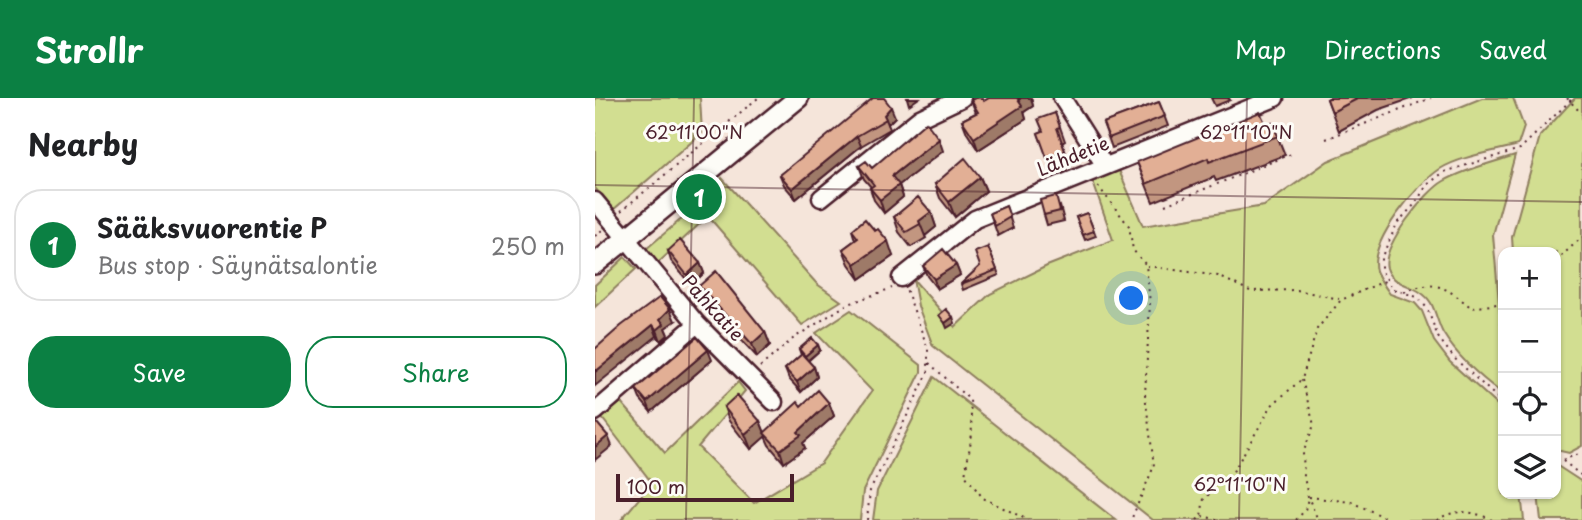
<!DOCTYPE html>
<html lang="en">
<head>
<meta charset="utf-8">
<style>
  body { margin:0; font-family:"Playpen Sans",sans-serif; background:#f2f2f2; color:#202124 }
  .controls { position:absolute; right:21px; bottom:21px; display:grid; overflow:hidden; border-radius:14px; box-shadow:0 2px 5px #0004 }
  .controls button { width:63px; height:63px; display:grid; place-items:center; padding:0; border:0; border-bottom:2px solid #e0e0e0; background:#fff; color:#202124; font:35px sans-serif }
  .scale { position:absolute; left:21px; bottom:18px; width:178px; box-sizing:border-box; padding-left:7px; border:4px solid #4a1f2b; border-top:0; font-size:19px; line-height:24px; white-space:nowrap; color:#4a1f2b; -webkit-text-stroke:5px #fdfcf7; paint-order:stroke }
  .you { position:absolute; left:537px; top:201px; width:24px; height:24px; margin:-18px; border:5px solid #fff; border-radius:50%; background:#1a73e8; box-shadow:0 0 0 10px #1a73e833 }
  .badge { display:grid; place-items:center; width:46px; height:46px; border-radius:50%; background:#0b8043; color:#fff; font-size:23px; font-weight:700 }
  .pin { position:absolute; translate:-50% -50%; border:4px solid #fff; box-shadow:0 2px 7px #0006 }
  .list { margin:0; padding:0; list-style:none }
  h2 { display:flex; justify-content:space-between; align-items:center; height:91px; margin:0; padding:0 28px; font-size:30px }
  h2 small { font-size:23px; font-weight:400; color:#757577 }
  .list li { display:grid; grid-template-columns:46px 1fr auto; gap:21px; align-items:center; box-sizing:border-box; height:112px; margin:0 14px 14px; padding:0 14px; border:2px solid #e0e0e0; border-radius:28px }
  .list b { display:block; font-size:26px; white-space:nowrap }
  .list p { margin:0; font-size:23px; white-space:nowrap; color:#757577 }
  .list em { font-size:23px; font-style:normal; color:#757577 }
  .actions { display:flex; gap:14px; padding:21px 28px }
  .actions a { flex:1; padding:16px 0; border:2px solid #0b8043; border-radius:28px; text-align:center; font-size:24px; color:#0b8043 }
  .actions .main { background:#0b8043; color:#fff }
  .icon { flex:none; width:38px; height:38px; fill:none; stroke:currentColor; stroke-width:2; stroke-linecap:round; stroke-linejoin:round }
  .map { position:relative; flex:none; width:987px; height:422px; overflow:hidden }
  header { display:flex; align-items:center; gap:42px; box-sizing:border-box; height:98px; padding:0 35px; background:#0b8043; color:#fff }
  header strong { font-size:33px }
  nav { display:flex; gap:38px; margin-inline-start:auto; font-size:24px }
  main { display:flex }
  aside { flex:1; background:#fff }
  .map>svg:first-child { display:block }
  .green { fill:#d2de91; stroke:#8e7e5e; stroke-width:2 }
  .lines { fill:none; stroke-linecap:round; stroke-linejoin:round }
  .minor-casing { stroke:#4a1f2b; stroke-width:21 }
  .major-casing { stroke:#4a1f2b; stroke-width:24 }
  .path { stroke:#4a1f2b; stroke-width:2; stroke-dasharray:2 5; stroke-linecap:butt }
  .minor { stroke:#fdfcf7; stroke-width:16 }
  .major { stroke:#fdfcf7; stroke-width:19 }
  .wall { fill:#c29680; stroke:#4a1f2b; stroke-width:2 }
  .shaded-wall { fill:#9e7a68; stroke:#4a1f2b; stroke-width:2 }
  .building { fill:#e2af95; stroke:#4a1f2b; stroke-width:2 }
  .ticks { fill:none; stroke:#4a1f2b; stroke-width:2; stroke-opacity:0.45 }
  .labels { text-anchor:middle; stroke-width:6; stroke-linejoin:round; paint-order:stroke }
  .street-label { font-size:19px; fill:#4a1f2b; stroke:#fdfcf7 }
  .ticks-label { font-size:18px; text-anchor:middle; fill:#4a1f2b; stroke:#fdfcf7; stroke-width:6; stroke-linejoin:round; paint-order:stroke }
</style>
</head>
<body>
<header>
<strong>Strollr</strong>
<nav><a>Map</a><a>Directions</a><a>Saved</a></nav>
</header>
<main>
<aside>
<h2>Nearby<small></small></h2>
<ul class="list">
<li><span class="badge">1</span><div><b>Sääksvuorentie P</b><p>Bus stop · Säynätsalontie</p></div><em>250 m</em></li>
</ul>
<div class="actions"><a class="main">Save</a><a>Share</a></div>
</aside>
<div class="map">
<svg width="987" height="422" viewBox="0 0 987 422">
  <rect width="100%" height="100%" fill="#f5e5da"/>
  <filter id="ink" filterUnits="userSpaceOnUse"><feTurbulence type="fractalNoise" baseFrequency=".0143" numOctaves="2"/><feDisplacementMap in="SourceGraphic" scale="14" xChannelSelector="R" yChannelSelector="G"/><feConvolveMatrix kernelMatrix="1 2 1 2 8 2 1 2 1" color-interpolation-filters="sRGB"/></filter>
  <g filter="url(#ink)">
    <path class="green" d="M0 0H105L107 35 18 112 0 90Z
      M887 0H918L929 29 923 47C899 54 866 58 845 71 823 85 773 144 781 173 784 180 790 189 795 196L820 205 827 213 839 243 855 264 908 312V396H926L929 422H558L338 248 323 208 318 181 360 229 395 196 452 168 518 142 497 81 523 70 548 128 669 108 733 63Z
      M980 0H987V348L974 355 961 352V154H918L917 139 945 38Z
      M920 57 898 137 908 250V296C885 279 863 260 848 235 843 226 841 214 836 205 824 185 798 190 792 170 786 148 831 93 849 83 870 71 897 65 920 57Z
      M127 80 222 186 246 203 207 227 113 118 63 165 51 151 84 123 110 107Z
      M30 159 41 171 0 209V187Z
      M256 212 326 267V274L268 393 265 422H26L57 385 7 320 26 304 70 355 143 284 150 293 103 349 159 405 226 365 277 293 221 235Z
      M339 279 521 422H278L282 393Z
      M961 367 987 384V422H946L943 396H961Z"/>
    <g class="lines">
      <defs>
        <path id="minor" d="M467 0 510 68
          M226 100 325 20 367 0
          M0 103 102 226 179 304
          M306 180 380 121 680 0
          M0 314 102 226"/>
        <path id="major" d="M0 166 203 0"/>
      </defs>
      <use href="#minor" class="minor-casing"/>
      <use href="#major" class="major-casing"/>
      <path class="path" d="M972 0 987 16
        M731 41 836 0
        M503 88 534 128 538 152 551 167 555 205 550 296 559 368 536 422
        M570 107 699 55
        M26 113 163 0
        M0 138 7 132
        M961 163 987 139
        M552 168 623 178 655 193 702 192 744 201
        M809 194C842 180 851 190 877 210L908 205
        M334 265 375 302 377 336 370 377 388 400 433 422
        M165 269 199 240 251 207 297 190
        M707 282 719 327 708 355 709 379 713 399 723 422
        M908 305 859 260 843 239 832 210 822 199 798 191 786 172V160L803 124 820 106 832 87 849 74 925 51 978 0
        M961 360 967 362 987 355
        M968 363 987 378
        M714 399 756 404 796 422
        M607 418 625 422
        M272 422 275 393 333 275V251L311 191
        M602 422 606 418 609 401 639 372 677 307 707 281 722 231 746 202 792 182
        M701 422 710 412 713 400
        M842 422C860 410 879 413 897 422"/>
      <use href="#minor" class="minor"/>
      <use href="#major" class="major"/>
    </g>
    <path class="wall" d="M283 0 300 19 293 26 295 31 266 48 201 101 189 87 185 77Z
      M394 0H436L438 8 429 14 431 21 383 52 372 35 367 22 381 15 376 2 389 3Z
      M616 0H634L635 2 620 8Z
      M734 0H818L783 12 744 33 732 1Z
      M564 4 573 28 517 50 508 25Z
      M460 15 470 43 467 45 476 68 458 74 443 35 448 33Z
      M677 25 690 57 621 83 619 79 558 104 542 64Z
      M348 53 304 87 308 99 289 115 279 102 275 90 276 89 269 81 264 68 277 70Z
      M385 79 391 93 360 119 345 100 340 86Z
      M411 108 418 130 403 138 395 115Z
      M465 108 469 123 452 127 449 117Z
      M336 114 341 129 330 138 331 140 316 149 304 134 299 119Z
      M492 115 501 138 490 142 481 119Z
      M257 132 280 133 298 158 265 181 254 166 248 151 260 142Z
      M393 149 404 177 368 192 366 186 385 168Z
      M73 153 105 165 109 175 96 187 76 163Z
      M361 167 365 177 342 191 332 178 328 168Z
      M104 188 170 234 175 247 162 259 109 201Z
      M80 223 70 230 73 237 66 243 62 238 26 228Z
      M223 247 225 252 213 263 219 269 222 279 206 294 194 281 190 271 206 257 204 251Z
      M117 262 56 314 45 301 41 291Z
      M234 305 239 318 208 345 210 350 189 365 174 347 170 338 156 351 134 323 129 309 165 323 170 335 206 308Z"/>
    <path class="shaded-wall" d="M312 0H324L314 7Z
      M426 0H436L438 8 429 14 431 21 383 52 379 40Z
      M296 9 300 19 293 26 289 17Z
      M262 38 266 48 201 101 197 91Z
      M344 41 348 53 304 87 308 99 289 115 285 102 297 78Z
      M385 79 391 93 360 119 354 104Z
      M336 114 341 129 330 138 324 123Z
      M293 143 298 158 265 181 260 166Z
      M105 165 109 175 96 187 92 177Z
      M361 167 365 177 342 191 339 181Z
      M75 211 80 223 70 230 73 237 66 243 62 232 65 221Z
      M358 219 360 225 352 230 350 225Z
      M58 227 62 238 0 288V274Z
      M170 234 175 247 162 259 157 246Z
      M223 247 225 252 212 263 210 258Z
      M113 252 117 262 56 314 52 304Z
      M219 269 222 279 206 294 202 284Z
      M234 305 239 318 208 345 210 350 189 365 185 352 203 334Z
      M165 323 171 338 156 351 150 336Z
      M13 338 17 348 0 362V349Z"/>
    <path class="building" d="M278 0H289L296 9 289 17 291 21 262 38 197 91 185 77Z
      M380 0H387L389 3 394 0H426L423 2 427 8 379 40 367 22 383 14 376 2Z
      M734 0H764L737 14 732 1Z
      M564 4 570 18 514 40 508 25Z
      M665 14 671 27 677 25 683 38 614 64 613 60 551 86 542 64Z
      M460 15 465 29 462 30 470 53 452 60 443 35 448 33 443 21Z
      M331 24 344 41 297 78 304 87 285 102 275 90 279 87 264 68 271 63 277 70Z
      M370 60 385 79 354 104 340 86Z
      M461 98 465 113 449 117 445 102Z
      M323 99 336 114 324 123 325 126 311 134 299 119Z
      M411 108 415 119 400 128 395 115Z
      M492 115 499 133 488 137 481 119Z
      M270 121 280 133 283 131 293 143 260 166 248 151 263 140 257 132Z
      M85 142 105 165 92 177 73 153Z
      M393 149 402 172 366 186 385 168 380 154Z
      M348 151 361 167 339 181 328 168Z
      M121 173 170 234 157 246 104 188Z
      M65 199 75 211 65 221 69 226 62 232 58 227 0 274V251L26 228Z
      M351 211 358 219 350 225 344 217Z
      M102 239 113 252 52 304 41 291Z
      M217 240 223 247 210 258 204 251Z
      M207 256 219 269 202 284 190 271Z
      M223 292 234 305 203 334 206 337 185 352 169 335 203 304 206 308Z
      M142 297 165 323 150 336 129 309Z
      M2 325 13 338 0 349V326Z"/>
  </g>
  <path class="ticks" d="M0 87 987 104M91 422 99 0M644 422 652 0"/>
  <g class="labels">
    <g class="street-label">
      <text transform="translate(478 58) rotate(-22)" y="7">Lähdetie</text>
      <text transform="translate(118 210) rotate(48)" y="7">Pahkatie</text>
    </g>
  </g>
  <g class="ticks-label">
    <text x="99" y="41">62°11'00"N</text>
    <text x="651" y="41">62°11'10"N</text>
    <text x="645" y="393">62°11'10"N</text>
  </g>
</svg>
<div class="controls">
<button>+</button>
<button>−</button>
<button><svg class="icon" aria-label="locate" viewBox="0 0 24 24"><circle cx="12" cy="12" r="6"/><path d="M12 2v4M12 18v4M2 12h4M18 12h4"/></svg></button>
<button><svg class="icon" aria-label="layers" viewBox="0 0 24 24"><path d="M12 4l9 5-9 5-9-5zM3 14l9 5 9-5"/></svg></button>
</div>
<div class="scale">100 m</div>
<div class="you"></div>
<div class="pin badge" style="left:104px;top:99px">1</div>
</div>
</main>
</body>
</html>
